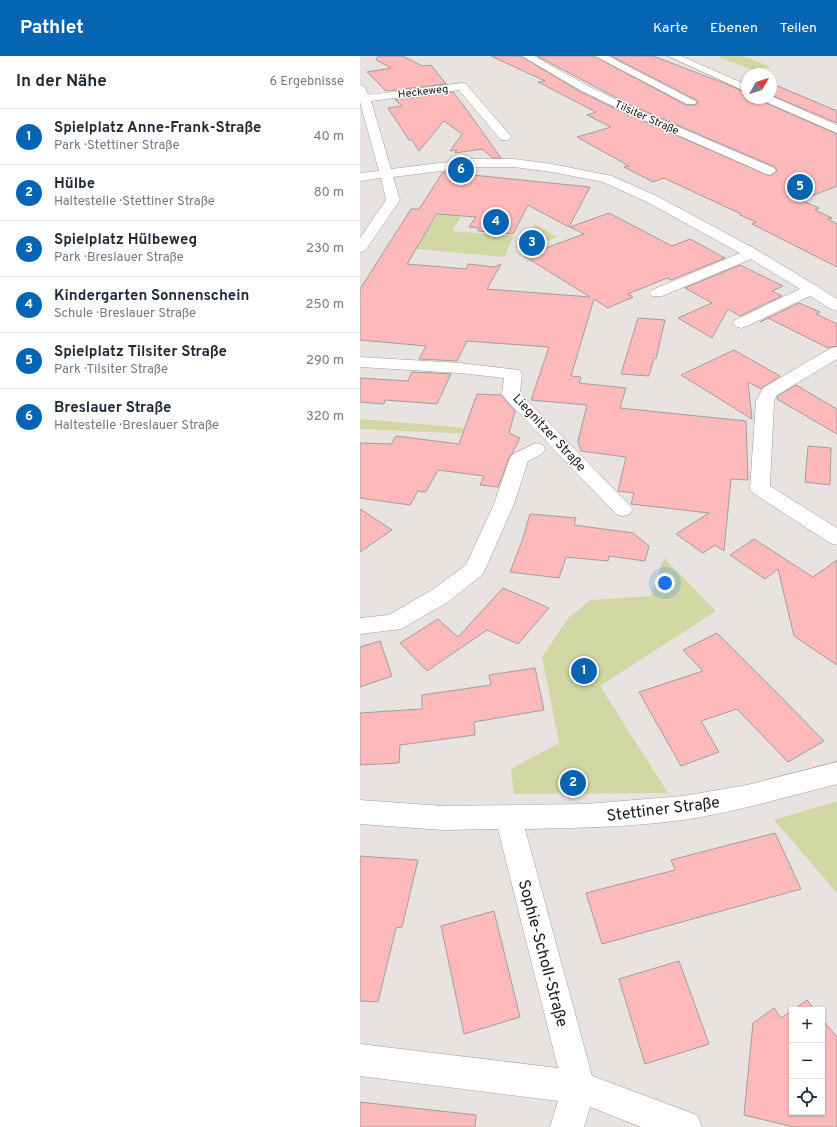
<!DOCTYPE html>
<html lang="de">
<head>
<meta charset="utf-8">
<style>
  body { margin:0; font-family:Overpass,sans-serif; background:#f6f6f7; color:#1f2937 }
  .controls { position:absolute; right:12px; bottom:12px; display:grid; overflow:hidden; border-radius:0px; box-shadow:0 1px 3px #0004 }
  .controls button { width:36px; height:36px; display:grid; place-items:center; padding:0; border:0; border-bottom:1px solid #e0e1e3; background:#fff; color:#1f2937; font:20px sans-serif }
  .compass { position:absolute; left:381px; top:12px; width:36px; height:36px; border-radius:50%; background:#fff; box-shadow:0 1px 3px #0004; rotate:51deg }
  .you { position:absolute; left:305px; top:527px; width:14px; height:14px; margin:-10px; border:3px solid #fff; border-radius:50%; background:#1a73e8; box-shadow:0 0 0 6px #1a73e833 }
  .badge { display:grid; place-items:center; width:26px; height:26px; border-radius:50%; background:#0565b2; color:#fff; font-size:13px; font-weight:700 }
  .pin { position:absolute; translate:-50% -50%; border:2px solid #fff; box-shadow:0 1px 4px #0006 }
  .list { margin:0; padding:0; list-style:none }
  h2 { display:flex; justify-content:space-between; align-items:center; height:52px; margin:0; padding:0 16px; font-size:17px }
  h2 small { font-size:13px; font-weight:400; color:#747a83 }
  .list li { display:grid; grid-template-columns:26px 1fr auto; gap:12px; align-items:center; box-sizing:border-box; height:56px; padding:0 16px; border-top:1px solid #e0e1e3 }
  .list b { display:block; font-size:15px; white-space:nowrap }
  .list p { margin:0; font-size:13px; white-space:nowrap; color:#747a83 }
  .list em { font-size:13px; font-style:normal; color:#747a83 }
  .icon { flex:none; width:22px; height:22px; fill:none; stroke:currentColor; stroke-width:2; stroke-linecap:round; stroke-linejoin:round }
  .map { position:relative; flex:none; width:477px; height:1071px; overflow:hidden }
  header { display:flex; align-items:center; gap:24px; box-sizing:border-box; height:56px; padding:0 20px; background:#0565b2; color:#fff }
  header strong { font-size:19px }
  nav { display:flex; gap:22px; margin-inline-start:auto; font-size:14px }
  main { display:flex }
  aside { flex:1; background:#fff }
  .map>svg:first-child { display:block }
  .green { fill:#d1d8a4 }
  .building { fill:#febaba; stroke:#a39d9d }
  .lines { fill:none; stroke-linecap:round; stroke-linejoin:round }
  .street-casing { stroke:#a29c99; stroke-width:1 }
  .street { fill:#fff; fill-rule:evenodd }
  .labels { text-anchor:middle; stroke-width:3; stroke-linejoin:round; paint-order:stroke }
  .far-street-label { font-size:11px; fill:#1b1918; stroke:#fff }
  .street-label { font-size:13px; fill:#1b1918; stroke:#fff }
  .near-street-label { font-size:16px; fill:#1b1918; stroke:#fff }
</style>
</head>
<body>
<header>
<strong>Pathlet</strong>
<nav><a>Karte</a><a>Ebenen</a><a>Teilen</a></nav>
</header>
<main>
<aside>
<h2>In der Nähe<small>6 Ergebnisse</small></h2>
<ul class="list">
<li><span class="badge">1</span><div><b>Spielplatz Anne-Frank-Straße</b><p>Park · Stettiner Straße</p></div><em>40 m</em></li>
<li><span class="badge">2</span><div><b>Hülbe</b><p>Haltestelle · Stettiner Straße</p></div><em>80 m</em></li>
<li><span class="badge">3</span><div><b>Spielplatz Hülbeweg</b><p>Park · Breslauer Straße</p></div><em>230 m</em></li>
<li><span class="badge">4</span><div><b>Kindergarten Sonnenschein</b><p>Schule · Breslauer Straße</p></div><em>250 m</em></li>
<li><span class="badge">5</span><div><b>Spielplatz Tilsiter Straße</b><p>Park · Tilsiter Straße</p></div><em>290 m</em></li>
<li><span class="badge">6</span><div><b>Breslauer Straße</b><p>Haltestelle · Breslauer Straße</p></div><em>320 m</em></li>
</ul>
</aside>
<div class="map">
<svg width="477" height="1071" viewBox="0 0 477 1071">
  <rect width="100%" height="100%" fill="#e8e3e0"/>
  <path class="green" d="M362 0H383L411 11 395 15 358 1Z
    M112 142 92 175 154 180 144 201 55 193 84 151Z
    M175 168 197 181 162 194Z
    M0 363 144 375 153 380 0 373Z
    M304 502 356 555 240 630 308 737 154 738 151 713 199 687 182 601 209 561 231 544 291 540Z
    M477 745V837L414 764Z"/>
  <path class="building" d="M18 0H43L62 10 71 9 86 28 26 35 7 16 31 12 16 4Z
    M131 0H161L219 35 258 54 410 120 417 115 415 111 268 48 177 0H234L326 49H336L338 45 251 0H293L366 28 387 37V42H398L401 45 477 78V130L441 144 459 152 455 154 472 162 468 163 477 168V211L392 168 396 166 380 159 381 158 304 122 293 126 264 111 269 110 217 81 251 71 227 59 236 56 178 26 185 25Z
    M411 28H413L477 55V67L411 39Z
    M93 36 104 50 141 102H133L122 93 95 97 97 94 90 95 102 78 84 65 59 95 52 84H49L28 52 42 50 35 44Z
    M83 116 230 131 209 171 168 149 153 178 118 175 119 172 109 171 116 161 77 158 47 208 106 213 108 208 134 211 141 208 127 233 230 241 164 200 224 178 210 171 249 157 312 190 330 183 365 202 311 224 307 222 268 238 273 241 248 252 234 243 211 320 221 321 219 327 266 332 260 352 386 365 388 424 371 423 364 495 355 489 343 497 316 478 349 457 271 448 274 437 258 435 266 401 221 395 218 385 227 349 171 344 189 291 107 285 97 305 59 303 66 290 0 284V233L51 153H59Z
    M380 209 423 230 412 235 422 240 380 260 368 253 352 282 318 262 352 247 325 232Z
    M439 247 460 256 456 258 477 268V290L468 292 408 262 400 266Z
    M278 262 305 264 296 303 294 302 289 320 261 318Z
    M374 294 420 320 401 333 388 326 392 363 321 319Z
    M52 316 91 318 77 348 25 344 24 348 0 346V322L48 325Z
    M436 329 477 353V378L417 343 418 340Z
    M117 338 141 339 155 355 149 377 160 382 153 396 149 402 138 431 120 429 124 420 78 414 66 436 58 435 50 449 0 442V387L31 388 36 380 99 388Z
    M448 390 471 392 470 429 445 426Z
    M0 453 32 474 0 496Z
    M170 458 216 462 214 469 273 477 289 490 285 505 249 500 248 505 206 501 199 522 150 516 162 485Z
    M394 483 453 521 477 504V609L434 580 418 513 405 523 370 499Z
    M143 532 189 552 158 588 127 574 67 615 40 587 78 563 98 581Z
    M357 577 419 639 464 685 428 706 377 653 341 665 359 696 321 710 279 636 343 615 323 594Z
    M20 585 32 620 0 631V591Z
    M175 612 184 654 114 666 115 679 40 689 39 707 0 709V657L62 653V639L131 629 129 619Z
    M415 777 441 833 242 888 226 837 315 814 311 804Z
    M0 800 58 804 42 871 36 872 18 946 0 945Z
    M134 855 160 961 104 978 81 870Z
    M319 905 349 988 285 1008 259 923Z
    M447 944 455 954H433Z
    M414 952 421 962 432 955V1056H462V963L477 981V1071H434L384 1059 393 967Z
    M0 1046 116 1059 115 1071H0Z"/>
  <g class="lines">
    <defs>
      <path id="street" d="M162 0H174L228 30 267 49 414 112 416 115 410 119 406 118 259 53 220 34Z
        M235 0H248L337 46 335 48H327Z
        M308 0H321L387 29V36Z
        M102 27 106 28 149 78 151 81 149 84H141L99 34 11 45 31 113 113 103H154L192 108 252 120 297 140 397 194 453 228 458 230 461 233 477 243V255L471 253 450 240 387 270 381 272 375 270 373 267 375 264 440 233 391 203 302 240H292L289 237 292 234 380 197 287 146 243 126 192 116 154 111H113L33 121 40 144 5 195 0 196V182L26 144 21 122 0 125V117L19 115 0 46V29L4 30 9 39Z
        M411 40 477 69V77L402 44 400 42H411Z
        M477 291V303L417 339 414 345 410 430 477 472V489L470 487 393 437 390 433 396 345 403 332 471 292Z
        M0 301 100 307 159 314 162 318 160 337 273 453 270 458 263 460 256 458 145 342 142 338 144 322 100 317 0 311Z
        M176 387 183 389 185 393 183 397 168 405 154 448 123 518 88 546 41 573 0 578V562L29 559 72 534 106 509 134 448 150 402 153 398Z
        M477 706V728C426 741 375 756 323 764 271 771 218 772 165 773L232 1020 337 1059 342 1071H281L230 1051 224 1071H190L198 1045 0 1020V988L198 1012 138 773 83 774 0 768V744L83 750 226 748 323 740 387 729Z"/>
    </defs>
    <use href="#street" class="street-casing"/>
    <use href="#street" class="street"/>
  </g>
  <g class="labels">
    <g class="far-street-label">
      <text transform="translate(63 35) rotate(-7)" y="4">Heckeweg</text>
      <text transform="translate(287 61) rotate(24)" y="4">Tilsiter Straße</text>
    </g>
    <g class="street-label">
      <text transform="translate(190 376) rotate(47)" y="5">Liegnitzer Straße</text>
    </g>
    <g class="near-street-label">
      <text transform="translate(303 752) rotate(-7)" y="6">Stettiner Straße</text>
      <text transform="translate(184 897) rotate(75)" y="6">Sophie-Scholl-Straße</text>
    </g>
  </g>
</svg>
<div class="controls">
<button>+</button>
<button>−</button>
<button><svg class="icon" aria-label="locate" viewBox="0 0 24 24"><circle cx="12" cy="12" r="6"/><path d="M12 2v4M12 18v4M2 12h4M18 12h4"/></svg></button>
</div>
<svg class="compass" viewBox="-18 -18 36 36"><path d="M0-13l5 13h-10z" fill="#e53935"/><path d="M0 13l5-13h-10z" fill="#747a83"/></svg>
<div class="you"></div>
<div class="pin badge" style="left:224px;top:615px">1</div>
<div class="pin badge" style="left:213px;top:727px">2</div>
<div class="pin badge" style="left:172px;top:187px">3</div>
<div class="pin badge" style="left:136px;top:166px">4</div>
<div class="pin badge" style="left:440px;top:131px">5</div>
<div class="pin badge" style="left:101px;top:114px">6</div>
</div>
</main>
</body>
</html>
